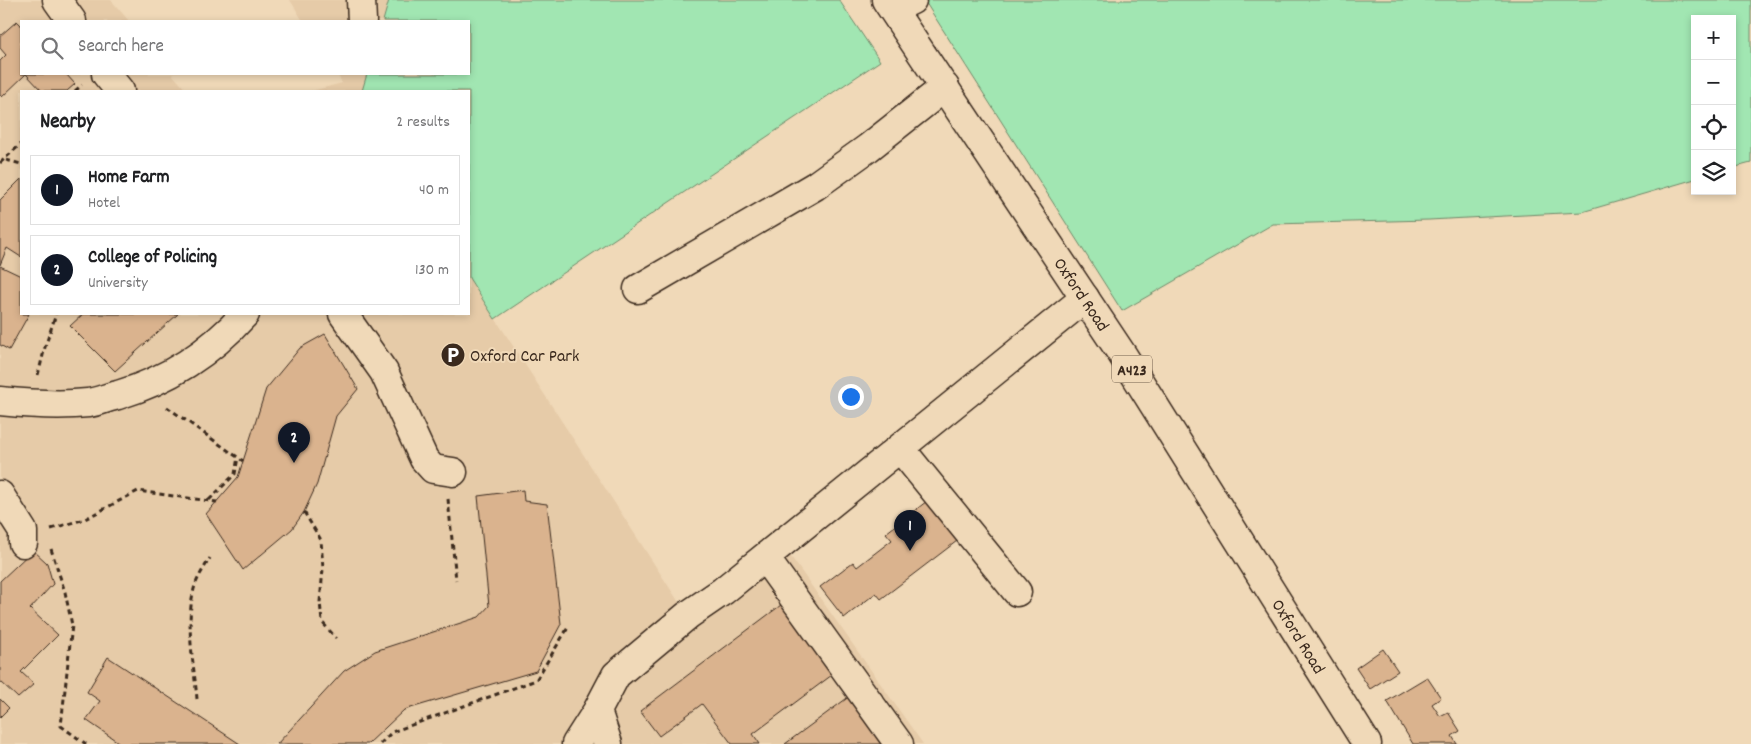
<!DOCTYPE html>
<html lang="en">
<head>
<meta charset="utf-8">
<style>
  body { margin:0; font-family:Dekko,sans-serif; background:#f2f2f2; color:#202124 }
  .controls { position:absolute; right:15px; top:15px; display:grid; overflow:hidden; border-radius:0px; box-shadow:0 2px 8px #0003 }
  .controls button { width:45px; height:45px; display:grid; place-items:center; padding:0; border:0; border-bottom:1px solid #e0e0e0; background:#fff; color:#202124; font:25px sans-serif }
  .you { position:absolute; left:850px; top:396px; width:18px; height:18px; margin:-12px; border:4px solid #fff; border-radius:50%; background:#1a73e8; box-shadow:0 0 0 8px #1a73e833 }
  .badge { display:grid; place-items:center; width:32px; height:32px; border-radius:50%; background:#111827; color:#fff; font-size:16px; font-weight:700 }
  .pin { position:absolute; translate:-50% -41px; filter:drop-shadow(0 1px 2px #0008) }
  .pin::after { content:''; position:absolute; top:26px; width:18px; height:15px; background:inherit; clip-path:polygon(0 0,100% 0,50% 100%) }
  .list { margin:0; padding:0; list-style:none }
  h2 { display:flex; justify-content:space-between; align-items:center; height:65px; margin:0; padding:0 20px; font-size:21px }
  h2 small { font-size:16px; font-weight:400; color:#757577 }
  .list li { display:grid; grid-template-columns:32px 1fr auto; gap:15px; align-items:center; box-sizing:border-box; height:70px; margin:0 10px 10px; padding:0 10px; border:1px solid #e0e0e0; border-radius:0px }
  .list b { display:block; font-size:19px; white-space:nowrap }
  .list p { margin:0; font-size:16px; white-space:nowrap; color:#757577 }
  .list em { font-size:16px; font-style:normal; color:#757577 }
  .icon { flex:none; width:28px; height:28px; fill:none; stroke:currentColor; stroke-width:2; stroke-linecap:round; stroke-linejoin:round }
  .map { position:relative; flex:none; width:1751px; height:744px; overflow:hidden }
  .search { position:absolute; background:#fff; box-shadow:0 2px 8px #0003; left:20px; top:20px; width:450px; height:55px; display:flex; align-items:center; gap:12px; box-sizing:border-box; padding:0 18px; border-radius:0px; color:#757577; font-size:19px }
  .panel { position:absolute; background:#fff; box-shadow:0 2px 8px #0003; left:20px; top:90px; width:450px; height:225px; border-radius:0px }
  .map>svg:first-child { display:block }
  .built { fill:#e6cba8 }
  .green { fill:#a1e6b2; stroke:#6e8868 }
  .building { fill:#dab38e; stroke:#3b2a1e }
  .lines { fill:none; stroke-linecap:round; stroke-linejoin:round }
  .minor-casing { stroke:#3b2a1e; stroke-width:31 }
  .highway-casing { stroke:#3b2a1e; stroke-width:31 }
  .path { stroke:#3b2a1e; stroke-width:3; stroke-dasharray:5 4; stroke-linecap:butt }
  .minor { stroke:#f0d9b8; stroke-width:28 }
  .highway { stroke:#f0d9b8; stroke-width:28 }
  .labels { text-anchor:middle; stroke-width:4; stroke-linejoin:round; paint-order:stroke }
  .shield { fill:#f0d9b8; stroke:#715e4c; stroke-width:1 }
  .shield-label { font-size:16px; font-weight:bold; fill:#3b2a1e }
  .street-label { font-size:18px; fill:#3b2a1e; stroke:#f0d9b8 }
  .poi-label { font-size:18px; fill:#3b2a1e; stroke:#f0d9b8; text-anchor:start }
</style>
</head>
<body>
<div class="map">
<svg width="1751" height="744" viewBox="0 0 1751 744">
  <rect width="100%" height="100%" fill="#f0d9b8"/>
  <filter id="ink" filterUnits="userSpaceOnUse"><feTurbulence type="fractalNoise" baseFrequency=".02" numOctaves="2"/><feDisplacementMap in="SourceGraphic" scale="10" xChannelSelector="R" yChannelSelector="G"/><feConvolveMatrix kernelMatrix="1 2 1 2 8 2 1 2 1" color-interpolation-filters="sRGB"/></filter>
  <g filter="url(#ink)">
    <path class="built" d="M0 0H111L129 21H21V74H172L187 91H21V314H469V278L682 607 775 534 923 744H0Z
      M290 0H389L383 21H303Z
      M337 74H367L362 91H312L342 83Z"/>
    <path class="green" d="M389 0H839L880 61 495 319 469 278V91H362L367 74H469V21H383Z
      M924 0H1751V163L1732 168V19H1695V179L1582 212 1429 220 1273 224 1122 311Z"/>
    <path class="building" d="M17 21 21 25V74H66L75 84 67 91H42L26 74 2 97 0 95V61L6 55 0 48V36Z
      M21 179V257L7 248 0 265V200Z
      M0 266 21 276V314H29L9 350 0 345Z
      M83 314H178L115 371 70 326Z
      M325 334 358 389 336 416 317 484 304 512 292 529 243 570 206 514 238 477 266 389 300 348Z
      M523 490 524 501 547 504 561 624 536 671 404 710 368 744H277L344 671 375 651 479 617 489 606 478 496Z
      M927 501 957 541 881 599 876 593 844 618 820 587 853 562 857 567 892 540 886 533Z
      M33 550 47 563 53 584 30 609 58 635 21 672 34 684 18 698 0 681V581Z
      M785 602 836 672 753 734 760 744H732L702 704 659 736 640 711Z
      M1383 649 1398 671 1370 689 1356 668Z
      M108 657 240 744H121L86 720 100 701 87 692Z
      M1427 677 1441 698 1432 704 1440 716 1448 712 1460 731 1452 736 1457 744H1413L1387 701Z
      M850 696 885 744H785Z
      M0 699 9 708 0 717Z"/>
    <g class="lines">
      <defs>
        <path id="minor" d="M57 0 72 21
          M361 0 362 21
          M893 9 912 0
          M106 74 120 91
          M638 289 815 186 868 148 945 87
          M343 314 384 372 424 459 433 469 453 472
          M0 401C29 404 59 406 88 403 98 402 108 397 118 395 168 380 210 353 245 314
          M900 448 1017 592
          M0 495 23 531V543
          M765 558 899 744
          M576 744 597 711
          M608 744 597 711 616 675 688 615 723 591 1085 298"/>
        <path id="highway" d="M886 0 1122 354 1367 744"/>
      </defs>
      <use href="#minor" class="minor-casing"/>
      <use href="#highway" class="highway-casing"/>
      <path class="path" d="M75 91 82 85
        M6 160 21 164
        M0 163 21 144
        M38 375 45 347 56 314
        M167 407 243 461
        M448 499 456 580
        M209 500 235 474 238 457
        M304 512 321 540 323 569 320 602 322 622 336 638
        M51 529 85 519 138 491 217 502
        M51 549 65 592 72 625 61 726 86 744
        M197 699C194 664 185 624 194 589 197 578 204 568 210 558
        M380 744 392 732 536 680 569 626"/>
      <use href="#minor" class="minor"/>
      <use href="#highway" class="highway"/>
    </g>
  </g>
  <defs>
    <symbol id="parking-disc" viewBox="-11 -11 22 22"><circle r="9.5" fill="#3b2a1e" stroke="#f0d9b8"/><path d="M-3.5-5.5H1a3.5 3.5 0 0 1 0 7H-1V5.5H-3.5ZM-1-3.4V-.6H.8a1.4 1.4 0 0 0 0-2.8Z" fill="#fff"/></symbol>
  </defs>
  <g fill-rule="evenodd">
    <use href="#parking-disc" x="439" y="341" width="28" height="28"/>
  </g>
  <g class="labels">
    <rect class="shield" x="1112" y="355.5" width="40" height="27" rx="4"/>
    <g class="shield-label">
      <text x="1132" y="375">A423</text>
    </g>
    <g class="street-label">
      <text transform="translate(1082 294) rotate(56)" y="6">Oxford Road</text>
      <text transform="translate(1299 636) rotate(58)" y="6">Oxford Road</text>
    </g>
    <g class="poi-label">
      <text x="470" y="361">Oxford Car Park</text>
    </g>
  </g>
</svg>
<div class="controls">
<button>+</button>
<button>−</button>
<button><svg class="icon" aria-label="locate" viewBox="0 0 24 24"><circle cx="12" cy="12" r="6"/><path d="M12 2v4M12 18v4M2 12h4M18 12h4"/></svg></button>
<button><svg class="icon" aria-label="layers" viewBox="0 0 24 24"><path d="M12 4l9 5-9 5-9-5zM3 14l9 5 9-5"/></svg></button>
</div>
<div class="you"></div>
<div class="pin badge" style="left:910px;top:551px">1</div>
<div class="pin badge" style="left:294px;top:463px">2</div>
<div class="search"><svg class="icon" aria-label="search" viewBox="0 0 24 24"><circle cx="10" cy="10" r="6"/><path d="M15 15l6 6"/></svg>Search here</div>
<section class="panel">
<h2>Nearby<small>2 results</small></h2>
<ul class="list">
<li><span class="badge">1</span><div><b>Home Farm</b><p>Hotel</p></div><em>40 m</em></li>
<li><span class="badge">2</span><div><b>College of Policing</b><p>University</p></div><em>130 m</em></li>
</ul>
</section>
</div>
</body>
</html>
